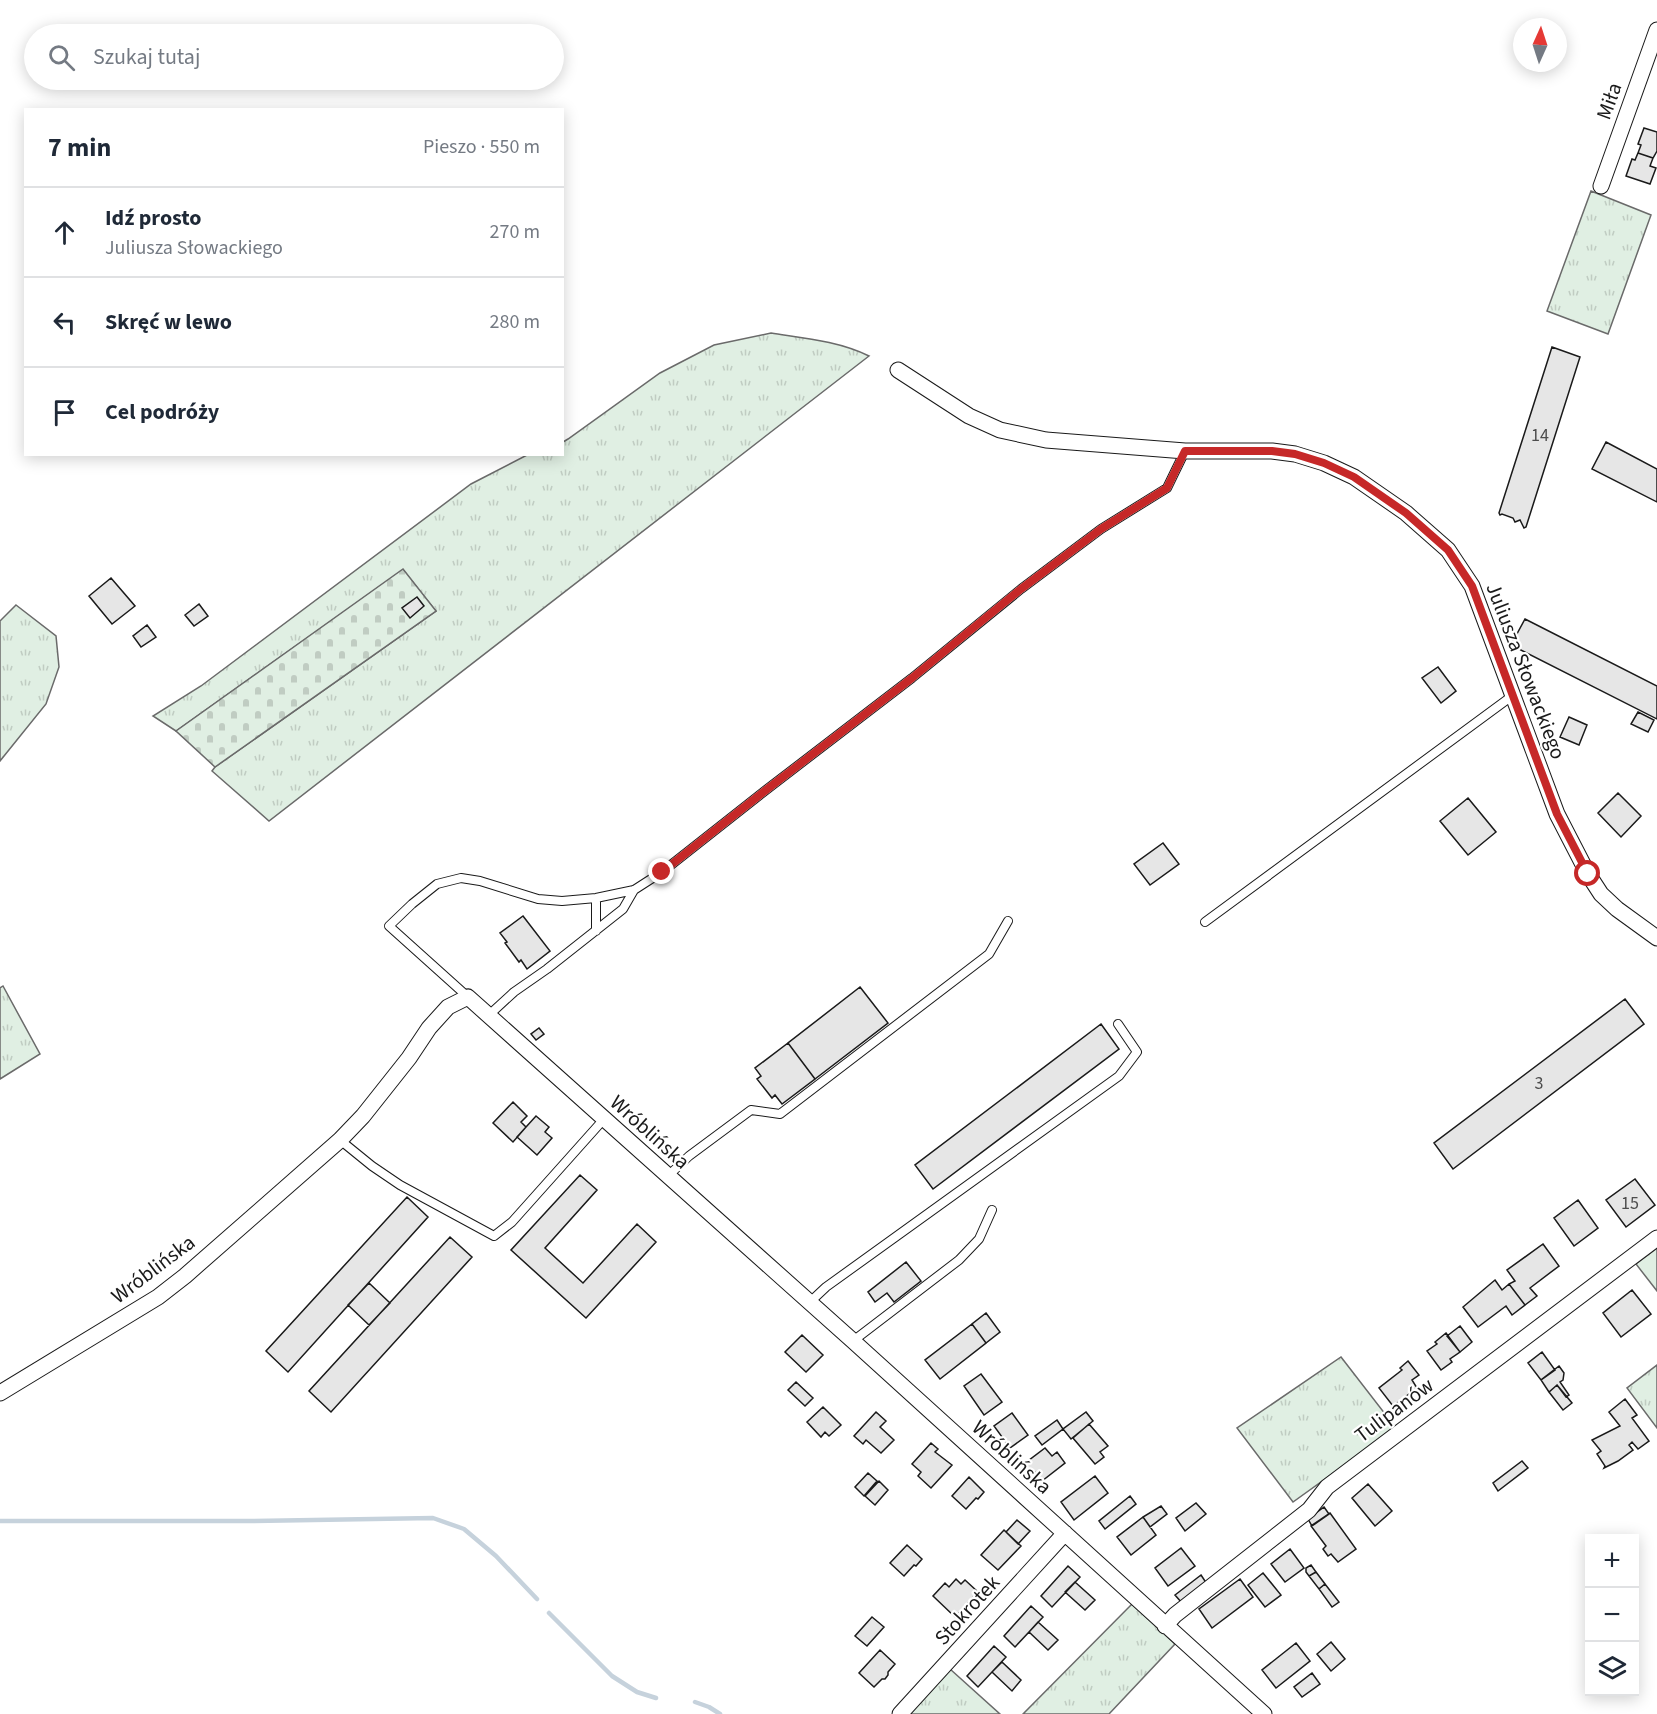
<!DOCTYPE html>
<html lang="pl">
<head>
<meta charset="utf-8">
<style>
  body { margin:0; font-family:"Source Sans 3",sans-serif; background:#f6f6f7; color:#1f2937 }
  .controls { position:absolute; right:18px; bottom:18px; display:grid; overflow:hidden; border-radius:0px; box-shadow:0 3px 15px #0003 }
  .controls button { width:54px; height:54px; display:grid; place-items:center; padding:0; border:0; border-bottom:2px solid #e0e1e3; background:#fff; color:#1f2937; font:30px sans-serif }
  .compass { position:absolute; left:1513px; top:18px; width:54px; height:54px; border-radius:50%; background:#fff; box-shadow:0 3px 15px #0003; rotate:3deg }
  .stop { position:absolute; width:18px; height:18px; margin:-14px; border:4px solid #c62828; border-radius:50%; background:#fff }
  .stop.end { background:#c62828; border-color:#fff; box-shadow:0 2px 6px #0008 }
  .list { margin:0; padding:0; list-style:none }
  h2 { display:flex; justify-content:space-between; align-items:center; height:78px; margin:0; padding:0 24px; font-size:26px }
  h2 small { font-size:20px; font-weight:400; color:#747a83 }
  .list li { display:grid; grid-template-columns:39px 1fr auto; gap:18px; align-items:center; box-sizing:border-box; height:90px; padding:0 24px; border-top:2px solid #e0e1e3 }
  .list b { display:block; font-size:22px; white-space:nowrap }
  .list p { margin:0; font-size:20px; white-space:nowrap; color:#747a83 }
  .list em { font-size:20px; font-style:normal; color:#747a83 }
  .icon { flex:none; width:33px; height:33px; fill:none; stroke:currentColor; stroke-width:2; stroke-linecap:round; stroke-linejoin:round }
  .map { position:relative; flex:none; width:1657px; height:1714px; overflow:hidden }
  .search { position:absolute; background:#fff; box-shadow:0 3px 15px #0003; left:24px; top:24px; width:540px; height:66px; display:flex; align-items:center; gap:15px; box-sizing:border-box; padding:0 21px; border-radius:33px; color:#747a83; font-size:22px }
  .panel { position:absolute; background:#fff; box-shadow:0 3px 15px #0003; left:24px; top:108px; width:540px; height:348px; border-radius:0px }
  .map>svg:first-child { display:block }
  .grass { fill:url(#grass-tufts); stroke:#6a6a6a; stroke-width:1.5 }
  .cemetery { fill:url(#cemetery-stones); stroke:#6a6a6a; stroke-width:1.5 }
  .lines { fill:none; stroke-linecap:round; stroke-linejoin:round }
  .stream { stroke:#c6d2dc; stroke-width:4.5 }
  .building { fill:#e6e6e6; stroke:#1a1a1a; stroke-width:1.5 }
  .lane-casing { stroke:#1a1a1a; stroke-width:10 }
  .street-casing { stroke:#1a1a1a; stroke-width:17 }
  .lane { stroke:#fff; stroke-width:8 }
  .street { stroke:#fff; stroke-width:15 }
  .route { stroke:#c62828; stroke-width:8 }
  .labels { text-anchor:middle; stroke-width:4.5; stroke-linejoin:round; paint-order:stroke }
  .number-label { font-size:18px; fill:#4d4d4d }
  .street-label { font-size:21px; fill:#1a1a1a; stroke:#fff }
</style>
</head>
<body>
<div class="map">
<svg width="1657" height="1714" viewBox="0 0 1657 1714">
  <defs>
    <pattern id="grass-tufts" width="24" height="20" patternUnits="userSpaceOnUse" patternTransform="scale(1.5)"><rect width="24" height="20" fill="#e0efe3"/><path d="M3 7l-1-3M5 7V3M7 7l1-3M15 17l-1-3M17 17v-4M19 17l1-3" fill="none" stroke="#c0ccc2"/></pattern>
    <pattern id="cemetery-stones" width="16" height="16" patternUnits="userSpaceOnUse" patternTransform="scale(1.5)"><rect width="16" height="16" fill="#e0efe3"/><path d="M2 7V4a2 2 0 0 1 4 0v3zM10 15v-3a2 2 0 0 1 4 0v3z" fill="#c0ccc2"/></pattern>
  </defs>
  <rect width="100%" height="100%" fill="#fff"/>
  <path class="grass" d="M1591 191 1651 215 1608 334 1547 311Z
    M771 333C803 338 839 341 869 356L269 821 212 771 215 767 436 611 403 570 176 731 153 716 201 686 471 484 527 455 562 454 563 442 568 439 660 373 714 345Z
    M16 605 56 636 59 667 46 704 0 761V621Z
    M3 986 40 1054 0 1079V988Z
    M1657 1248V1291L1636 1264Z
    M1341 1357 1396 1428 1293 1502 1237 1428Z
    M1657 1365V1428L1627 1388Z
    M1132 1604 1175 1644 1109 1714H1023Z
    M950 1669 1000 1714H910Z"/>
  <path class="cemetery" d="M403 569 436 611 215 767 176 731Z"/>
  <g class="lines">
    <path class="stream" d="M0 1521H250L433 1518 464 1529 496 1556 537 1599
      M549 1613 612 1676 637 1692 656 1698
      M695 1702 709 1707 720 1714"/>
  </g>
  <path class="building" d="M1644 128 1657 132V151L1653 158 1638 153 1641 145 1638 144Z
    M1638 153 1653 158 1650 166 1656 168 1650 184 1626 176 1632 159 1635 160Z
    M1552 347 1580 357 1526 527 1524 528 1520 520 1515 522 1513 518 1502 514 1500 515 1499 513Z
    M1606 442 1657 469V502L1592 469Z
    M111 578 135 606 112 624 89 596Z
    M417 597 424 606 410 618 402 608Z
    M199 604 208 616 194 626 185 615Z
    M1525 619 1657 686V719L1511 645Z
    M147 625 156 637 141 647 133 636Z
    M1438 667 1456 691 1441 703 1422 678Z
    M1638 712 1654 720 1648 732 1631 724Z
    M1569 717 1587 725 1579 745 1560 737Z
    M1618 793 1641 816 1621 837 1598 813Z
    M1468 798 1496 832 1468 855 1440 821Z
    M1163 843 1179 864 1150 885 1134 864Z
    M523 916 550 951 527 969 521 960 519 962 505 943 507 942 500 933Z
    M860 987 888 1023 815 1079 788 1043Z
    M1625 999 1644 1024 1453 1169 1434 1143Z
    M1101 1024 1119 1049 933 1189 915 1165Z
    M539 1028 544 1034 536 1040 531 1034Z
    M788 1043 815 1079 782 1104 775 1095 772 1098 757 1079 761 1076 755 1068Z
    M513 1102 527 1116 521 1122 526 1127 513 1142 493 1123Z
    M536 1116 549 1127 545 1132 552 1138 537 1155 517 1137Z
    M580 1175 597 1190 545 1248 583 1283 637 1224 656 1242 586 1318 511 1250Z
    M1635 1179 1655 1205 1626 1227 1606 1200Z
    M407 1197 428 1217 288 1372 266 1351Z
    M1578 1200 1598 1228 1574 1246 1554 1218Z
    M450 1237 472 1257 331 1412 309 1391Z
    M1543 1244 1559 1266 1530 1288 1537 1296 1525 1305 1509 1284 1515 1281 1507 1270Z
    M906 1262 921 1281 894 1302 887 1293 875 1302 868 1292Z
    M1495 1280 1502 1290 1509 1284 1525 1305 1512 1315 1506 1306 1478 1327 1463 1307Z
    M369 1283 390 1303 369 1325 348 1305Z
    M1632 1290 1651 1314 1621 1337 1603 1313Z
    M986 1313 1000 1332 986 1343 972 1324Z
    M972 1324 986 1343 940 1379 925 1360Z
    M1460 1326 1472 1342 1460 1352 1447 1336Z
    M1446 1333 1460 1352 1450 1359 1452 1362 1441 1370 1427 1351 1437 1344 1435 1342Z
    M802 1335 823 1355 806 1372 785 1352Z
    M1542 1352 1555 1370 1541 1380 1528 1363Z
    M1408 1361 1419 1375 1412 1380 1417 1388 1393 1406 1379 1388 1402 1370 1400 1368Z
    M1559 1366 1564 1373 1563 1380 1560 1382 1569 1395 1566 1397 1557 1385 1549 1392 1541 1380Z
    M981 1374 1002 1402 984 1415 964 1386Z
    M796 1382 813 1398 805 1406 788 1390Z
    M1557 1385 1572 1403 1563 1410 1549 1392Z
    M1625 1399 1637 1415 1632 1418 1649 1441 1638 1449 1632 1442 1629 1445 1633 1450 1618 1461 1604 1468 1605 1466 1597 1454 1601 1451 1592 1440 1620 1426 1609 1412Z
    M823 1407 841 1425 829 1436 825 1432 821 1437 807 1422Z
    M876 1412 886 1421 880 1427 894 1440 881 1453 866 1440 863 1444 854 1436Z
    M1086 1412 1093 1421 1071 1439 1063 1429Z
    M1012 1413 1028 1435 1010 1448 994 1426Z
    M1057 1420 1063 1429 1042 1445 1035 1436Z
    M1089 1424 1108 1446 1100 1452 1104 1457 1095 1464 1073 1438Z
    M931 1443 938 1449 935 1452 952 1465 931 1488 918 1476 921 1472 912 1464Z
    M1045 1448 1052 1456 1057 1452 1065 1463 1042 1481 1035 1472 1032 1474 1024 1464Z
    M1522 1461 1528 1468 1498 1491 1493 1483Z
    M868 1473 877 1481 864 1496 855 1487Z
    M1095 1476 1108 1493 1074 1520 1061 1502Z
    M969 1477 984 1492 978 1499 976 1498 966 1509 952 1496Z
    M879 1481 888 1490 875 1505 865 1496Z
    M1368 1484 1392 1511 1375 1526 1352 1498Z
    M1130 1496 1136 1504 1105 1529 1099 1521Z
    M1196 1503 1206 1514 1185 1531 1176 1518Z
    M1161 1506 1167 1514 1150 1527 1143 1517Z
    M1324 1507 1329 1514 1312 1526 1308 1519Z
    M1330 1513 1356 1549 1338 1562 1331 1554 1328 1556 1323 1549 1326 1546 1311 1526Z
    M1143 1517 1156 1535 1131 1555 1117 1537Z
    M1017 1520 1030 1531 1018 1544 1006 1532Z
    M1004 1530 1021 1546 998 1570 981 1555Z
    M907 1545 922 1559 916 1566 914 1565 904 1576 890 1563Z
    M1181 1548 1195 1566 1168 1586 1155 1568Z
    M1290 1549 1304 1568 1285 1582 1271 1564Z
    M1311 1565 1316 1572 1309 1576 1306 1572V1568Z
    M1068 1566 1080 1577 1052 1607 1041 1596Z
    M1316 1572 1325 1584 1319 1589 1309 1576Z
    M1263 1573 1281 1595 1265 1607 1248 1585Z
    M1201 1575 1207 1584 1182 1603 1175 1595Z
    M956 1579 961 1584 965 1580 978 1592 955 1617 933 1596 945 1583 949 1587Z
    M1240 1579 1253 1597 1212 1628 1199 1609Z
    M1075 1582 1095 1600 1085 1610 1065 1592Z
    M1325 1584 1339 1602 1332 1607 1319 1589Z
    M1031 1606 1043 1617 1015 1647 1004 1636Z
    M872 1617 884 1627 867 1646 855 1636Z
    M1038 1622 1058 1640 1048 1650 1029 1632Z
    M1331 1642 1345 1659 1331 1671 1317 1654Z
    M1296 1643 1310 1661 1276 1688 1262 1670Z
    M994 1646 1006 1657 978 1687 967 1676Z
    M880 1650 895 1664 888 1672V1675L885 1679H882L874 1687 859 1673Z
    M1002 1662 1021 1680 1012 1691 992 1672Z
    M1312 1673 1320 1684 1302 1697 1294 1687Z"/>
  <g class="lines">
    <defs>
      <path id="lane" d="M596 898V931
        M1205 922 1512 696
        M468 997 389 926 412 904 437 884 461 878 480 881 538 899 562 901 596 898 634 890 662 872 766 790 912 678 1021 589 1101 529 1167 488 1185 451
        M489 1015 514 992 547 969 623 909 634 890
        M340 1140 372 1166 400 1185 494 1236 512 1222 604 1119
        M668 1176 689 1156 751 1110 780 1114 989 954 1008 921
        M809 1303 826 1287 1119 1076 1137 1052 1118 1024
        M853 1341 959 1260 979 1239 992 1210"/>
      <path id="street" d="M1601 186 1657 30
        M898 370 969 416 1000 430 1046 440 1185 451H1272L1295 454 1324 463 1354 477 1406 513 1448 550 1472 586 1557 814 1588 874 1601 894 1617 909 1657 938
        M0 1393 158 1297 185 1276 340 1140 363 1116 409 1058 429 1028 448 1007 468 997 853 1341 1264 1714
        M1165 1626 1175 1615 1309 1510 1327 1487 1657 1238
        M900 1714 1065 1533"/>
    </defs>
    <use href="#lane" class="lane-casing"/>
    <use href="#street" class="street-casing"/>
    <use href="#lane" class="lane"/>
    <use href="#street" class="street"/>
  </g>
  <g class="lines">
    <path class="route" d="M662 872 766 790 912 678 1021 589 1101 529 1167 488 1185 451H1272L1295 454 1324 463 1354 477 1406 513 1448 550 1472 586 1557 814 1588 874"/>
  </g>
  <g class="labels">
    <g class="number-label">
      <text x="1540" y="441">14</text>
      <text x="1539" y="1089">3</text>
      <text x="1630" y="1209">15</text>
    </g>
    <g class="street-label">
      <text transform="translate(1609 101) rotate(-70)" y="7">Miła</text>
      <text transform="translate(1526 671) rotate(69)" y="7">Juliusza Słowackiego</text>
      <text transform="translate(650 1132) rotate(42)" y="7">Wróblińska</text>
      <text transform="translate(153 1269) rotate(-37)" y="7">Wróblińska</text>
      <text transform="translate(1394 1410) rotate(-37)" y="7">Tulipanów</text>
      <text transform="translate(1012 1457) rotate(42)" y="7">Wróblińska</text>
      <text transform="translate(967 1610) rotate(-48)" y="7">Stokrotek</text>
    </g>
  </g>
</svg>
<div class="controls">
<button>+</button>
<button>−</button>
<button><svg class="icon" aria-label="layers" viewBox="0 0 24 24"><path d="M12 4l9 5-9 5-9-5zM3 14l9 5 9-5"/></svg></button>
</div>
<svg class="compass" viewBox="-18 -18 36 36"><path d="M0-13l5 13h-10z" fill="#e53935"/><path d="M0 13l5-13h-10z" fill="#747a83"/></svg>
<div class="stop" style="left:1588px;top:874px"></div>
<div class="stop end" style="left:662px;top:872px"></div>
<div class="search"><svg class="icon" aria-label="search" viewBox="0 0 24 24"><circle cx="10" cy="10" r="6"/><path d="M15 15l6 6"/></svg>Szukaj tutaj</div>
<section class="panel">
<h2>7 min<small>Pieszo · 550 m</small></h2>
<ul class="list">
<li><svg class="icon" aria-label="ahead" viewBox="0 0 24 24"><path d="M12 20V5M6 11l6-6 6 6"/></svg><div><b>Idź prosto</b><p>Juliusza Słowackiego</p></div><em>270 m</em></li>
<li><svg class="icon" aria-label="left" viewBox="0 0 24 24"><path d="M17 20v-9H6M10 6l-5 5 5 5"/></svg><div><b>Skręć w lewo</b></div><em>280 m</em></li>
<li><svg class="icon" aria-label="arrive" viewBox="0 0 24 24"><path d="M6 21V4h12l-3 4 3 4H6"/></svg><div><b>Cel podróży</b></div></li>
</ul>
</section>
</div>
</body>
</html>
